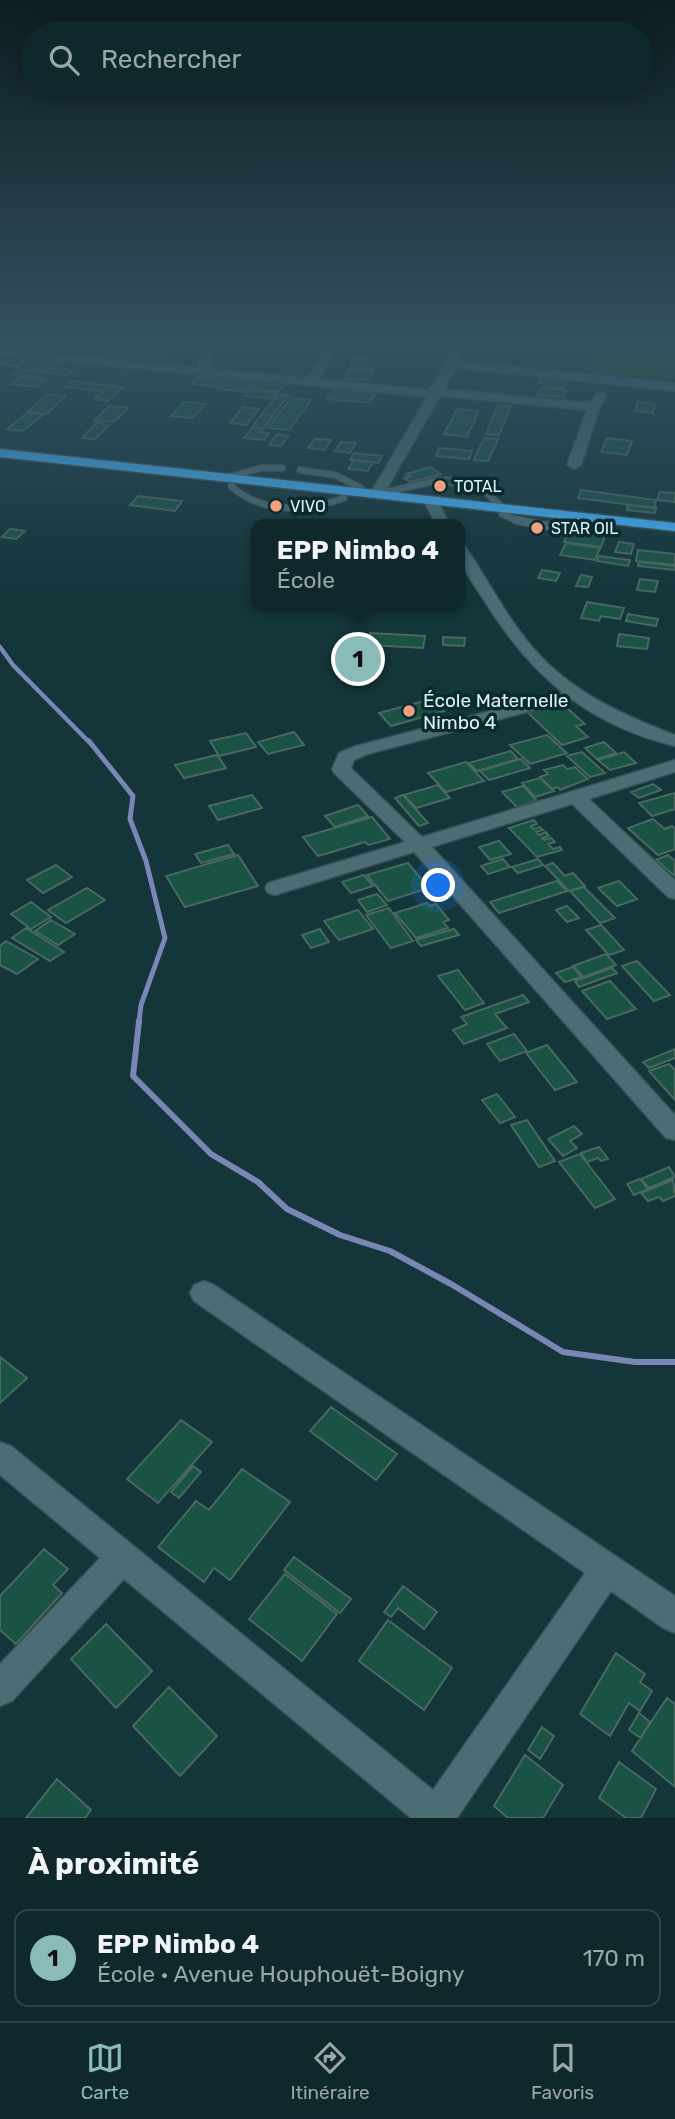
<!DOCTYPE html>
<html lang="fr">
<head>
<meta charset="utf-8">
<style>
  body { margin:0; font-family:Rubik,sans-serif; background:#1d3438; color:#f1f3f6 }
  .you { position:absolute; left:439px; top:886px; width:24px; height:24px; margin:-18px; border:5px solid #fff; border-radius:50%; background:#1a73e8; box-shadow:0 0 0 10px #1a73e833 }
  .badge { display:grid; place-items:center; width:46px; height:46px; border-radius:50%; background:#8bbbb9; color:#111; font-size:23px; font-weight:700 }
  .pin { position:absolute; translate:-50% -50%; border:4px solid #fff; box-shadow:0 2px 7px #0006 }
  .popup { position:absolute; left:251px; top:519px; width:214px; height:91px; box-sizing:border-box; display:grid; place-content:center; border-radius:14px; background:#0f282c; filter:drop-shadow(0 2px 5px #0005); font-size:23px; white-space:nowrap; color:#9ba6a9 }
  .popup b { font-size:26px; color:#f1f3f6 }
  .popup::after { content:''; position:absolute; left:50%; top:100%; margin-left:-14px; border:14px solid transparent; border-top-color:#0f282c }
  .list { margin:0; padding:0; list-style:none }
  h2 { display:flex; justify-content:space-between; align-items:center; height:91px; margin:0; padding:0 28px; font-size:30px }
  h2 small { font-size:23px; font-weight:400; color:#9ba6a9 }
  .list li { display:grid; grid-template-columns:46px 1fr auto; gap:21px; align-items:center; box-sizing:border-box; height:98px; margin:0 14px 14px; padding:0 14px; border:2px solid #2f4448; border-radius:14px }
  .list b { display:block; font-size:26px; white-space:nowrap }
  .list p { margin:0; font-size:23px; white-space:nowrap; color:#9ba6a9 }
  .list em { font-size:23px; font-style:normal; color:#9ba6a9 }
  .icon { flex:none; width:38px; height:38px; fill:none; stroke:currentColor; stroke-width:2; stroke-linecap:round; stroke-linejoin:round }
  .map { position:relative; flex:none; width:675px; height:1818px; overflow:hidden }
  .search { position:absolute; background:#0f282c; box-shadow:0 4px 18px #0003; left:21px; right:21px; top:21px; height:77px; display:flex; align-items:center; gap:18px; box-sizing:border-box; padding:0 24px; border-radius:38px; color:#9ba6a9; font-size:26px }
  .sheet { height:203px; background:#0f282c }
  nav { display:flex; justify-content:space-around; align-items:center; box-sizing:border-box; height:98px; border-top:2px solid #2f4448; background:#0f282c; font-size:19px; color:#9ba6a9 }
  nav a { display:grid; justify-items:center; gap:4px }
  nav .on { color:#8bbbb9 }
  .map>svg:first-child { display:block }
  .green { fill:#245120 }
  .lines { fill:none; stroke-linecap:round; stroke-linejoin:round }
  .stream-far2 { stroke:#7a86b4; stroke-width:4.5 }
  .stream-far1 { stroke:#7a86b4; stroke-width:5 }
  .stream { stroke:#7a86b4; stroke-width:6 }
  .building { fill:#1a5245; stroke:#496860; stroke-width:2 }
  .lane-far1-casing { stroke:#364f54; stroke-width:8 }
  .lane-casing { stroke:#364f54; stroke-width:10 }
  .street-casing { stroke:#364f54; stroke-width:3 }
  .secondary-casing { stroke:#364f54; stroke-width:3 }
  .highway-casing { stroke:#364f54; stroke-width:3 }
  .lane-far1 { stroke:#4c6d73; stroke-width:6 }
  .lane { stroke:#4c6d73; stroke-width:8 }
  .street { fill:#4c6d73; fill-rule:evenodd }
  .secondary { fill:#4c6d73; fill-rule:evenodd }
  .highway { fill:#43b3fe; fill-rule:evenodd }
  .poi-dot { fill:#f2a080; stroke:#092b30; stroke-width:2.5 }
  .labels { text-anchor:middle; stroke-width:7; stroke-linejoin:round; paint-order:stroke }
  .far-poi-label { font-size:16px; fill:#e0f2f6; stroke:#092b30; text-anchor:start }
  .poi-label { font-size:19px; fill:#e0f2f6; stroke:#092b30; text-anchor:start }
</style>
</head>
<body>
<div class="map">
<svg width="675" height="1818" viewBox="0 0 675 1818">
  <rect width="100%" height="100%" fill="#14353a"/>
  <path class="green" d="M593 345H675V380L585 372Z"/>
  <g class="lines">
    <path class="stream-far2" d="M0 647 13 665 90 743"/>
    <path class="stream-far1" d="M89 741 133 796 130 819 146 861 165 938 141 1005 139 1022"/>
    <path class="stream" d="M139 1021 133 1076 211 1154 258 1182 287 1209 340 1235 390 1251 451 1284 563 1352 635 1362H675"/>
  </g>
  <path class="building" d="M114 345H143L135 352 109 349Z
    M145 345H153L170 347 157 360 133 357Z
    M110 351 134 353 128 359 103 356Z
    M9 356 27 358 18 366 0 364Z
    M351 358 367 359 364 368H351Z
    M45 359 66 361 56 363 47 370 33 369Z
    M52 368 73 370 67 375 46 373Z
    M19 369 45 372 39 377 12 374Z
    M349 369H373L370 380 345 379Z
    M20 377 46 379 38 387 11 384Z
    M197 377 223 379 217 387 191 384Z
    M542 378 559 380 566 382 563 389 543 387 545 384 540 383Z
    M227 379 255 382 245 392 219 389Z
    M71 381 123 387 108 401 95 399 104 391 65 387Z
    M258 381 285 384 279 391 252 389Z
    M540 388 566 390 564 397 537 395Z
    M334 389 376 393 369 403 327 399Z
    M249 390 277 393 273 398 245 396Z
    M47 394 65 396 47 414 28 412Z
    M278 394 289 395 273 415 262 414Z
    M291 398 311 400 289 430 268 428Z
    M184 402 205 404 193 418 171 416Z
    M638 402 656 404 653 413 635 411Z
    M498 405 511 406 499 435 486 434Z
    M109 406 128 408 114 422 95 420Z
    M243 407 259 409 246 425 230 423Z
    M457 409 479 411 467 437 444 434Z
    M27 413 43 415 23 431 7 429Z
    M262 414 273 416 263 429 252 427Z
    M97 422 109 425 95 439 82 438Z
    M252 428 263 429 260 432 269 433 264 440 244 438Z
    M277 434 288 436 281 446 269 445Z
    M484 438 498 439 488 461 474 460Z
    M607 438 632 441 627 455 601 452Z
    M315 439 331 440 325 450 308 448Z
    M341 442 356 443 350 453 335 451Z
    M439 448 472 451 469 459 436 456Z
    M354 453 382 456 378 463 350 460Z
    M354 460 373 462 368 471 348 469Z
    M430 467 441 474 410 482 404 478 410 476 406 474Z
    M445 477 470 480 466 487 441 484Z
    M581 490 656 500 654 508 578 498Z
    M660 492 675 493V502L657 500Z
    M138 496 182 501 175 511 130 505Z
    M628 505 656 508 655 513 627 510Z
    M10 529 25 531 16 539 2 537Z
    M569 531 605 536 601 547 564 542Z
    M619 542 634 544 631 554 615 552Z
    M566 543 600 548 595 560 560 555Z
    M638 550 675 554V565L636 561Z
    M599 556 630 560 628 566 597 561Z
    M639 562 675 566V570L638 566Z
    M542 570 560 573 556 581 538 578Z
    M581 575 592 577 588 587 576 586Z
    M640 579 658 581 655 592 637 590Z
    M587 602 624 608 620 619 601 616 599 621 581 618Z
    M628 614 658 619 656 626 626 621Z
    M370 633 425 636 423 648 369 645Z
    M619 634 649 638 647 649 617 646Z
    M443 637 465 638 464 646 443 645Z
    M347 646 373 647 368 681 341 680Z
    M431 699 444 711 391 726 379 713Z
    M561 703 585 724 576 726 588 737 562 745 527 712Z
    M294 732 304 745 268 754 258 742Z
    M246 733 256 747 219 756 210 741Z
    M547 735 567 753 530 764 510 745Z
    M604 742 616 753 597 759 585 748Z
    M511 751 518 759 477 771 469 763Z
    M582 752 605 773 590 777 567 756Z
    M624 752 636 763 610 770 598 760Z
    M217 755 226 768 184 778 175 765Z
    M521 759 530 768 489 780 480 771Z
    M466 762 484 781 446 792 428 773Z
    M563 765 567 769 575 767 588 779 560 790 558 787 552 789 540 777 548 774 544 770Z
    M540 778 554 791 535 797 522 783Z
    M653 784 661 790 639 798 631 792Z
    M438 785 450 798 416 808 404 795Z
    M523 786 537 801 517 807 502 792Z
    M675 793V809L652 816 639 803Z
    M252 795 262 808 218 820 209 806Z
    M403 795 428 823 419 826 395 798Z
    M358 805 368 816 335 827 325 816Z
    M372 817 390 839 368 845 365 842 318 856 303 837Z
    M653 819 665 829 672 826 675 829V849L658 855 628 828Z
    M534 820 537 824 531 826 533 829 540 827 543 830 536 832 539 835 546 832 549 836 542 838 544 840 551 838 555 842 548 844 553 849 560 847 562 850 537 857 509 828Z
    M499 841 511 854 490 860 479 847Z
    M228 845 234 854 201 863 195 854Z
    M238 855 258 886 185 907 166 876Z
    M668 855 675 861V876L656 860Z
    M503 859 510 867 488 874 481 866Z
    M538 859 543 865 518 873 512 867Z
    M408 863 429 888 388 901 367 875Z
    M553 863 565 876 573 873 585 886 569 891 545 866Z
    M56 865 72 877 43 893 27 880Z
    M364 875 373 886 351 893 342 882Z
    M557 881 567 891 499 913 490 902Z
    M619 881 637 899 617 906 598 888Z
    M584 887 615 918 600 923 570 891Z
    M87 888 105 900 66 923 48 910Z
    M377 894 387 905 367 912 358 900Z
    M31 902 51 917 31 929 11 914Z
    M427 903 430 906 436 904 449 920 443 922 448 928 416 938 395 913Z
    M567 906 579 918 567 922 556 910Z
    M389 908 413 941 391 948 366 915Z
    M358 910 373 929 339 940 324 921Z
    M51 920 75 934 58 945 35 931Z
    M601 925 624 950 609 955 586 930Z
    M26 928 64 952 50 961 12 938Z
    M320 929 329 942 311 948 302 935Z
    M454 929 459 935 421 946 416 940Z
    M6 941 38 959 17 974 0 965V946Z
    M606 954 616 965 583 977 573 966Z
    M637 961 670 995 654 1001 622 966Z
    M573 967 581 977 565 982 556 973Z
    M612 968 617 973 579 987 575 981Z
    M458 970 484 1003 465 1010 438 976Z
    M610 981 636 1009 607 1019 582 991Z
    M523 995 529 1002 495 1014 507 1028 464 1044 453 1030 467 1024 461 1017Z
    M514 1034 527 1051 500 1061 487 1044Z
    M547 1045 577 1082 555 1090 526 1053Z
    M675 1049V1058L649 1068 643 1062Z
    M669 1064 675 1070V1100L649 1071Z
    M497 1094 515 1117 500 1123 482 1100Z
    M527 1120 555 1161 539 1167 511 1125Z
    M574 1126 582 1134 570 1141 577 1148 563 1156 548 1139Z
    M599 1147 608 1159 601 1161 598 1158 587 1162 581 1153Z
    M580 1154 615 1199 595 1208 559 1162Z
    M669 1167 675 1177 649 1188 641 1179Z
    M640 1179 648 1189 634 1195 627 1184Z
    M673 1180 675 1196 663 1201 659 1197 648 1201 641 1193Z
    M0 1357 27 1378 0 1403Z
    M331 1407 397 1454 376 1480 310 1431Z
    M181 1420 212 1442 158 1503 127 1479Z
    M193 1466 201 1472 179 1498 171 1492Z
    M242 1469 290 1502 230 1580 214 1568 204 1582 158 1547 196 1501 209 1510Z
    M44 1549 68 1569 53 1585 62 1593 16 1644 0 1630V1596Z
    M294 1557 351 1599 340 1613 284 1570Z
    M285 1574 337 1614 302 1661 249 1619Z
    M403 1586 437 1612 424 1629 398 1608 391 1617 384 1612Z
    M388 1620 452 1668 424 1710 359 1661Z
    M106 1624 152 1671 116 1708 71 1659Z
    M616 1653 645 1674 640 1682 652 1691 640 1711 629 1703 610 1736 580 1714Z
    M169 1687 217 1736 180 1776 133 1726Z
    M667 1698 675 1704V1787L632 1751Z
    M639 1713 650 1722 641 1738 629 1730Z
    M542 1727 554 1736 540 1759 528 1750Z
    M525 1755 563 1785 543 1818H508L494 1806Z
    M619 1762 656 1789 641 1818H626L599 1798Z
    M57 1779 91 1810 85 1818H26Z"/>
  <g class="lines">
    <defs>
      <path id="lane-far1" d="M300 470 335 475 361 488 362 493
        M225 478 261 468H282
        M469 483 478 485 503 508
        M231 486C262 514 306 512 344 498
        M377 494 440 480
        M502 514 521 522"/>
      <path id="lane" d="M516 520 546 526 574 522"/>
      <path id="street" d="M210 345H221L210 360 211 369 307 378 327 345H338L319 379 429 390 446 364 452 345H464L459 361 675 383V391L456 368 444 389 590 403 597 393H605L607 396 600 407 581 465 574 469 567 465 587 410 440 396 384 494 377 498 370 494 427 397 0 355V349L199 368 198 360Z
        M574 689 583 694 580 698 368 754 354 760 351 768 422 837 675 760V772L589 799 675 880V899L668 897 572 804 432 847 675 1115V1140L666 1138 414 852 275 895 268 893 265 888 268 883 405 842 334 773 332 769 339 753 356 746Z
        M204 1281 214 1285 675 1596V1633L663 1628 611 1591 457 1818H411L124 1579 12 1701 0 1706V1664L100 1558 0 1475V1442L11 1446 433 1790 585 1573 194 1301 190 1293 194 1285Z"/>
      <path id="secondary" d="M430 496 435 497 450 524H436L423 500Z
        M460 545 465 546C488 580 507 618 534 649 571 692 623 715 675 735V746C585 724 529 674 482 597 471 580 458 564 460 545Z"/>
      <path id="highway" d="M0 449 675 523V531L0 457Z"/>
    </defs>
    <use href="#lane-far1" class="lane-far1-casing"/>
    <use href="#lane" class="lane-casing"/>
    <use href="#street" class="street-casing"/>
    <use href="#secondary" class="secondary-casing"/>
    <use href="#highway" class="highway-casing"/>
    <use href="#lane-far1" class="lane-far1"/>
    <use href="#lane" class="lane"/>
    <use href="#street" class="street"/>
    <use href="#secondary" class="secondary"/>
    <use href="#highway" class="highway"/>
  </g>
  <linearGradient id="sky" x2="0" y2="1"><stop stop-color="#0b1d20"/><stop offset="0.57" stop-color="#345160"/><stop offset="1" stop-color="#345160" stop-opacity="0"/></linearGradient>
  <rect width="675" height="600" fill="url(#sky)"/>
  <g class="poi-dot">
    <circle cx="440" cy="486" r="7"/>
    <circle cx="276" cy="506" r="7"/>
    <circle cx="537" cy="528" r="7"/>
    <circle cx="409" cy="711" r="7"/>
  </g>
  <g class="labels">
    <g class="far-poi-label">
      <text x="454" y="492">TOTAL</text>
      <text x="290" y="512">VIVO</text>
      <text x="551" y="534">STAR OIL</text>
    </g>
    <g class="poi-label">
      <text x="423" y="707">École Maternelle<tspan x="423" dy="22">Nimbo 4</tspan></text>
    </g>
  </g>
</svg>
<div class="you"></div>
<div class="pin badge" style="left:358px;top:659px">1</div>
<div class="popup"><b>EPP Nimbo 4</b>École</div>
<div class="search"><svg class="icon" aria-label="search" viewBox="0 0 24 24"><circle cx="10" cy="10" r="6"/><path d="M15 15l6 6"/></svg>Rechercher</div>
</div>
<section class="sheet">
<h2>À proximité<small></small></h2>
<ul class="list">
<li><span class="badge">1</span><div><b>EPP Nimbo 4</b><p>École · Avenue Houphouët-Boigny</p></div><em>170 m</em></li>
</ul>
</section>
<nav>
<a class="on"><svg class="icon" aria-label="map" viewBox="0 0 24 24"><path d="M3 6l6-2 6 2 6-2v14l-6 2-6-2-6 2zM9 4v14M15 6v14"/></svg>Carte</a>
<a><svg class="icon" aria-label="directions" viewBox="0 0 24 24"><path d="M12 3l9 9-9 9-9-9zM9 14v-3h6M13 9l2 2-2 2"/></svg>Itinéraire</a>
<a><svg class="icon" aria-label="saved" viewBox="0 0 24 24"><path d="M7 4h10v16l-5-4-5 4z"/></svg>Favoris</a>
</nav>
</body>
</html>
